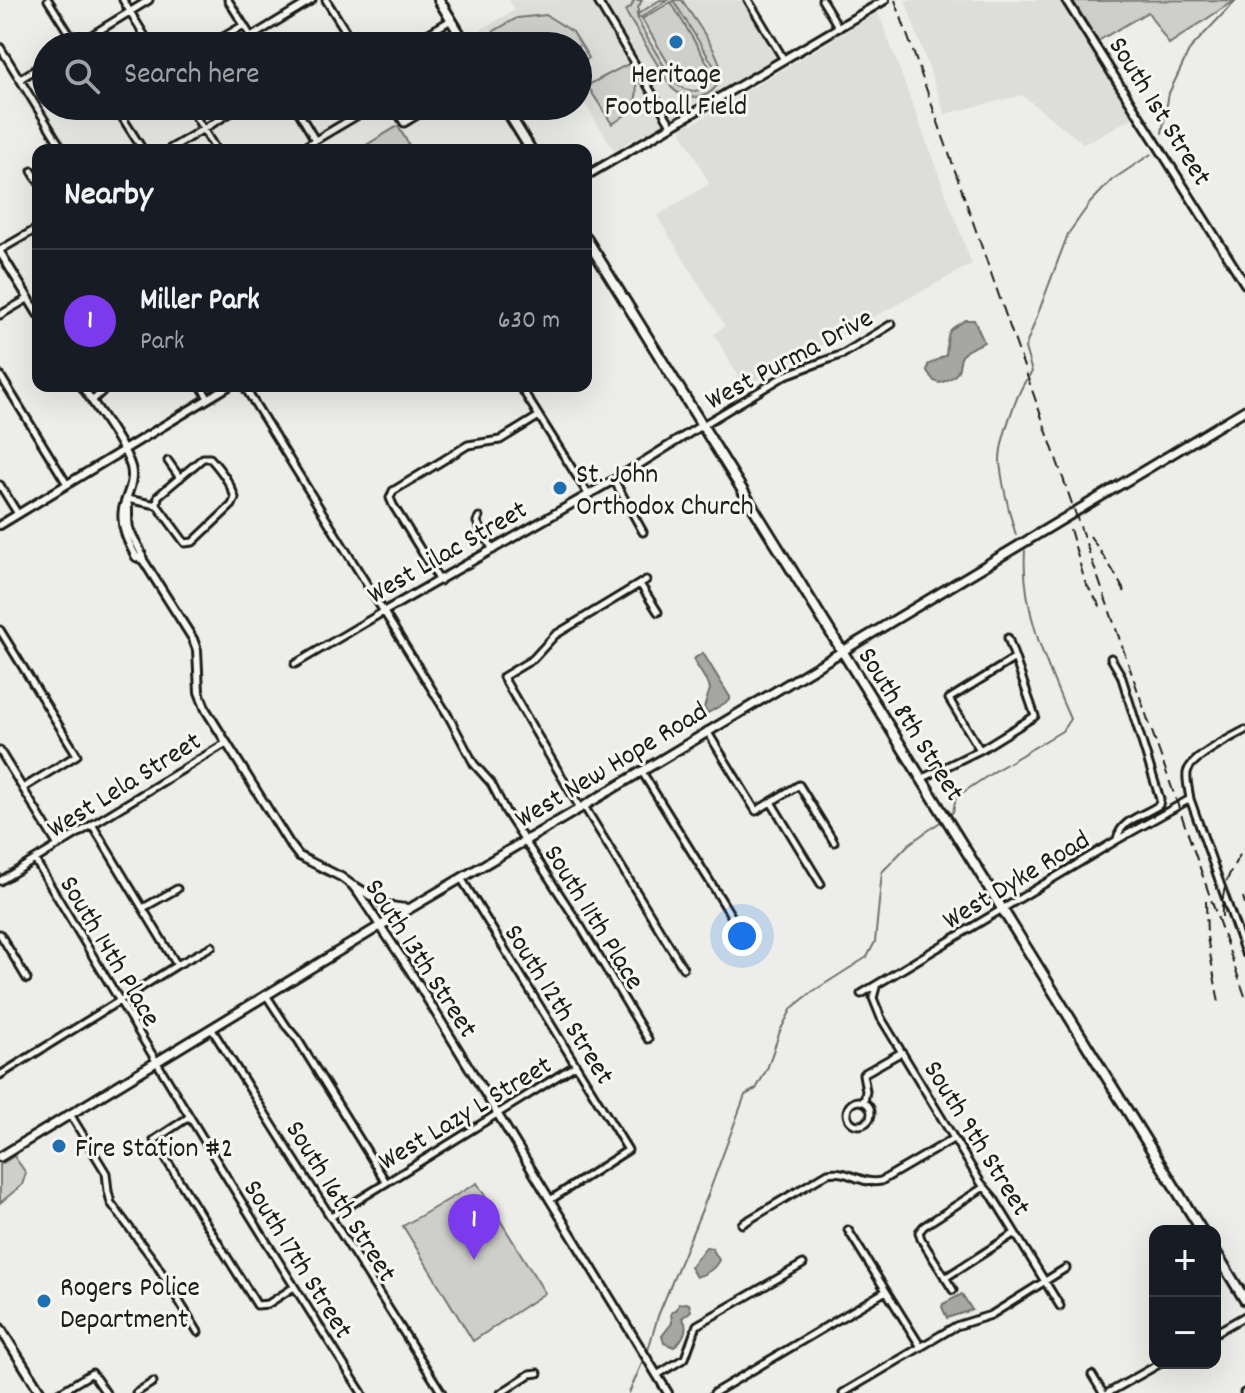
<!DOCTYPE html>
<html lang="en">
<head>
<meta charset="utf-8">
<style>
  body { margin:0; font-family:Dekko,sans-serif; background:#20242c; color:#f1f3f6 }
  .controls { position:absolute; right:24px; bottom:24px; display:grid; overflow:hidden; border-radius:16px; box-shadow:0 8px 32px #0002 }
  .controls button { width:72px; height:72px; display:grid; place-items:center; padding:0; border:0; border-bottom:2px solid #363941; background:#171b24; color:#f1f3f6; font:40px sans-serif }
  .you { position:absolute; left:742px; top:936px; width:28px; height:28px; margin:-20px; border:6px solid #fff; border-radius:50%; background:#1a73e8; box-shadow:0 0 0 12px #1a73e833 }
  .badge { display:grid; place-items:center; width:52px; height:52px; border-radius:50%; background:#7c3aed; color:#fff; font-size:26px; font-weight:700 }
  .pin { position:absolute; translate:-50% -66px; filter:drop-shadow(0 2px 4px #0008) }
  .pin::after { content:''; position:absolute; top:42px; width:28px; height:24px; background:inherit; clip-path:polygon(0 0,100% 0,50% 100%) }
  .list { margin:0; padding:0; list-style:none }
  h2 { display:flex; justify-content:space-between; align-items:center; height:104px; margin:0; padding:0 32px; font-size:34px }
  h2 small { font-size:26px; font-weight:400; color:#9ea1a6 }
  .list li { display:grid; grid-template-columns:52px 1fr auto; gap:24px; align-items:center; box-sizing:border-box; height:144px; padding:0 32px; border-top:2px solid #363941 }
  .list b { display:block; font-size:30px; white-space:nowrap }
  .list p { margin:0; font-size:26px; white-space:nowrap; color:#9ea1a6 }
  .list em { font-size:26px; font-style:normal; color:#9ea1a6 }
  .icon { flex:none; width:44px; height:44px; fill:none; stroke:currentColor; stroke-width:2; stroke-linecap:round; stroke-linejoin:round }
  .map { position:relative; flex:none; width:1245px; height:1393px; overflow:hidden }
  .search { position:absolute; background:#171b24; box-shadow:0 8px 32px #0002; left:32px; top:32px; width:560px; height:88px; display:flex; align-items:center; gap:20px; box-sizing:border-box; padding:0 28px; border-radius:44px; color:#9ea1a6; font-size:30px }
  .panel { position:absolute; background:#171b24; box-shadow:0 8px 32px #0002; left:32px; top:144px; width:560px; height:248px; border-radius:16px }
  .map>svg:first-child { display:block }
  .built { fill:#ddddda }
  .green { fill:#cececb; stroke:#757574; stroke-width:2 }
  .water { fill:#a6a6a3; stroke:#6f6f6d; stroke-width:2 }
  .lines { fill:none; stroke-linecap:round; stroke-linejoin:round }
  .stream { stroke:#6f6f6d; stroke-width:2 }
  .minor-casing { stroke:#1c1c1c; stroke-width:11 }
  .tertiary-casing { stroke:#1c1c1c; stroke-width:12 }
  .secondary-casing { stroke:#1c1c1c; stroke-width:13 }
  .primary-casing { stroke:#1c1c1c; stroke-width:14 }
  .minor { stroke:#f6f6f2; stroke-width:5 }
  .tertiary { stroke:#f6f6f2; stroke-width:6 }
  .secondary { stroke:#f6f6f2; stroke-width:7 }
  .primary { stroke:#f6f6f2; stroke-width:8 }
  .rail { stroke:#1c1c1c; stroke-width:2; stroke-dasharray:12 6; stroke-linecap:butt }
  .poi-dot { fill:#1f6fb2; stroke:#f6f6f2; stroke-width:3 }
  .labels { text-anchor:middle; stroke-width:6; stroke-linejoin:round; paint-order:stroke }
  .poi-label { font-size:28px; fill:#1c1c1c; stroke:#f6f6f2; text-anchor:start }
  .street-label { font-size:28px; fill:#1c1c1c; stroke:#f6f6f2 }
</style>
</head>
<body>
<div class="map">
<svg width="1245" height="1393" viewBox="0 0 1245 1393">
  <rect width="100%" height="100%" fill="#edede9"/>
  <filter id="ink" filterUnits="userSpaceOnUse"><feTurbulence type="fractalNoise" baseFrequency=".0125" numOctaves="2"/><feDisplacementMap in="SourceGraphic" scale="16" xChannelSelector="R" yChannelSelector="G"/><feConvolveMatrix kernelMatrix="1 2 1 2 8 2 1 2 1" color-interpolation-filters="sRGB"/></filter>
  <g filter="url(#ink)">
    <path class="built" d="M509 0H747L783 58 614 150 578 93V46H479L472 35 515 10Z
      M905 0H1060L1134 117 1084 144 1022 95 945 114Z
      M878 12 972 264 744 387 714 334 725 326 657 216 709 184 678 124 694 123Z"/>
    <path class="green" d="M634 0H642L638 8V14L660 0H668L640 18 637 15 638 19C642 31 671 79 679 86 686 91 696 93 704 88 712 83 714 75 714 66L673 0H682C693 18 710 39 718 59 731 90 694 111 671 87L625 11 631 7Z
      M1235 0 1169 44 1148 12 1098 41 1073 1Z
      M671 2 709 66 680 83 642 19Z
      M546 15 573 32 589 58 578 66V46H495L489 34 517 18Z
      M628 64C643 90 639 109 612 124L589 88 590 84Z
      M398 126 412 150H358Z
      M14 1156 26 1173 22 1185 0 1203V1165Z
      M477 1183 545 1293 473 1341 403 1226Z"/>
    <path class="water" d="M966 320H974L984 342C978 346 971 347 965 352 953 364 969 373 940 383L934 381 927 371 928 365 946 355C949 333 943 332 966 320Z
      M703 653 730 697V700L708 713 704 708 710 689 709 685 694 661 695 658Z
      M706 1247 712 1248 719 1260C716 1268 705 1275 696 1277L690 1267Z
      M962 1294 972 1310 947 1318 942 1307 943 1304Z
      M686 1303 689 1304 691 1311 682 1318C690 1327 683 1340 674 1347L664 1343 662 1336 672 1323 671 1313 677 1309 679 1304Z"/>
    <g class="lines">
      <path class="stream" d="M1162 133 1169 93 1190 49 1236 0
        M1029 376 1032 372 1025 348 1068 234 1090 203 1112 180 1151 154
        M1016 535C1010 516 1001 480 1000 460 1000 441 1016 396 1026 380
        M949 815 953 812 956 797 998 769 1062 731 1070 719C1047 666 1021 609 1025 551
        M648 1350 658 1316 708 1195 745 1095 756 1089 767 1069 780 1031 792 1008 812 992 867 957 875 942 882 872 909 844 943 820
        M629 1393 643 1361"/>
      <defs>
        <path id="minor" d="M48 0 77 46
          M123 0 151 46
          M228 0 257 46
          M326 0 355 46
          M597 0 671 125
          M748 0 783 58
          M822 0 839 28
          M251 37 312 0
          M74 46 149 0
          M208 46 244 25
          M407 46 451 20
          M0 47 63 150
          M20 79 46 63
          M115 106 143 150
          M189 106 216 150
          M295 106 315 140
          M393 106 404 123 432 106
          M168 150 242 106
          M299 150 373 106
          M32 171 38 181
          M0 250 38 228
          M0 315 29 298
          M0 375 67 484
          M201 386 208 398
          M244 386 449 717 474 764 491 783 506 812 581 927 648 1039
          M520 386 588 494
          M92 401 108 386
          M703 425 786 375 843 354 892 324
          M203 458H210C220 469 231 484 235 498L232 505 193 542 185 543 157 505 158 496Z
          M168 461 180 478
          M614 480 643 532
          M0 485 18 514
          M127 499 157 505
          M479 517 477 522 493 550
          M440 581 393 505 390 498 393 491 468 445 500 440 539 416
          M640 584 658 612
          M0 630 77 755 23 788
          M1111 658 1121 675 1160 799 1159 805C1145 815 1121 819 1117 839
          M295 664 383 612
          M1245 730C1232 737 1189 758 1187 773 1186 781 1189 791 1190 799L1245 953
          M707 731 756 811 799 785 834 842
          M980 750 949 699 1015 658
          M0 751 58 846
          M642 772 745 938
          M921 779 980 750 1035 716 1008 638
          M771 802 821 884
          M584 806 683 968
          M580 808 503 677 533 659 555 635 646 580
          M93 826 177 965
          M35 860C143 1039 249 1218 362 1393
          M461 878 628 1150 550 1200
          M0 881 226 743
          M143 908 177 889
          M0 934 27 979
          M876 987 873 998 881 1018 981 1183 993 1197 1060 1306
          M861 994 1117 840 1190 799
          M266 995 287 1027 298 1040 386 1182
          M211 1028 442 1393
          M0 1075 177 965 212 946
          M847 1113a12 12 0 1 1 24 0a12 12 0 1 1-24 0Z
          M864 1102 866 1091 863 1074 902 1052
          M70 1114 106 1173 108 1191 111 1203 155 1262 198 1332
          M189 1117 154 1140 257 1305 268 1304 294 1287
          M331 1217 576 1065
          M742 1224 828 1173C849 1169 860 1185 881 1181L953 1139
          M848 1230 921 1347
          M945 1278 1015 1233
          M953 1290 921 1239 919 1232 924 1226 984 1187
          M1215 1333 1245 1316
          M657 1375 685 1358 697 1325 803 1264
          M1092 1375 1103 1393
          M59 1393 92 1373 106 1393
          M136 1393 153 1382
          M501 1393 530 1374 538 1373
          M714 1393 886 1291
          M843 1393 956 1326 991 1315 1066 1268
          M1108 1393 1161 1363
          M1244 1393H1245"/>
        <path id="tertiary" d="M1066 0 1245 284
          M586 176 885 0
          M0 252 38 314
          M82 386C96 408 124 444 131 467 135 483 126 495 123 509 120 527 128 542 136 557L143 560
          M127 499C129 509 127 518 129 528 132 539 142 548 143 560L193 639 197 650 199 692 206 710 289 843 299 856 341 877 352 885 359 894 409 969 668 1393
          M0 525 229 386
          M383 612 619 477 702 425
          M355 886C379 900 379 907 410 908"/>
        <path id="secondary" d="M0 1157 380 926 584 806 1245 410
          M0 1328 41 1393"/>
        <path id="primary" d="M439 0 467 46
          M504 106 531 150
          M586 238 1202 1231
          M1215 1251 1245 1300"/>
      </defs>
      <use href="#minor" class="minor-casing"/>
      <use href="#tertiary" class="tertiary-casing"/>
      <use href="#secondary" class="secondary-casing"/>
      <use href="#primary" class="primary-casing"/>
      <use href="#minor" class="minor"/>
      <use href="#tertiary" class="tertiary"/>
      <use href="#secondary" class="secondary"/>
      <use href="#primary" class="primary"/>
      <path class="rail" d="M895 0 1245 996
        M1070 529 1085 582 1102 609
        M1090 536 1112 569 1127 596
        M1243 897 1245 904
        M1206 901 1207 937 1219 1003
        M1222 917C1221 890 1229 869 1245 848"/>
    </g>
  </g>
  <g class="poi-dot">
    <circle cx="676" cy="42" r="8"/>
    <circle cx="560" cy="488" r="8"/>
    <circle cx="59" cy="1146" r="8"/>
    <circle cx="44" cy="1301" r="8"/>
  </g>
  <g class="labels">
    <g class="poi-label">
      <text x="676" y="82" text-anchor="middle">Heritage<tspan x="676" dy="32">Football Field</tspan></text>
      <text x="576" y="482">St. John<tspan x="576" dy="32">Orthodox Church</tspan></text>
      <text x="75" y="1156">Fire Station #2</text>
      <text x="60" y="1295">Rogers Police<tspan x="60" dy="32">Department</tspan></text>
    </g>
    <g class="street-label">
      <text transform="translate(1162 110) rotate(58)" y="10">South 1st Street</text>
      <text transform="translate(788 357) rotate(-28)" y="10">West Purma Drive</text>
      <text transform="translate(446 550) rotate(-30)" y="10">West Lilac Street</text>
      <text transform="translate(913 723) rotate(58)" y="10">South 8th Street</text>
      <text transform="translate(610 763) rotate(-31)" y="10">West New Hope Road</text>
      <text transform="translate(123 783) rotate(-32)" y="10">West Lela Street</text>
      <text transform="translate(1015 878) rotate(-31)" y="10">West Dyke Road</text>
      <text transform="translate(596 916) rotate(58)" y="10">South 11th Place</text>
      <text transform="translate(112 950) rotate(59)" y="10">South 14th Place</text>
      <text transform="translate(423 957) rotate(57)" y="10">South 13th Street</text>
      <text transform="translate(561 1003) rotate(58)" y="10">South 12th Street</text>
      <text transform="translate(464 1111) rotate(-31)" y="10">West Lazy L Street</text>
      <text transform="translate(979 1137) rotate(58)" y="10">South 9th Street</text>
      <text transform="translate(343 1200) rotate(58)" y="10">South 16th Street</text>
      <text transform="translate(300 1258) rotate(58)" y="10">South 17th Street</text>
    </g>
  </g>
</svg>
<div class="controls">
<button>+</button>
<button>−</button>
</div>
<div class="you"></div>
<div class="pin badge" style="left:474px;top:1260px">1</div>
<div class="search"><svg class="icon" aria-label="search" viewBox="0 0 24 24"><circle cx="10" cy="10" r="6"/><path d="M15 15l6 6"/></svg>Search here</div>
<section class="panel">
<h2>Nearby<small></small></h2>
<ul class="list">
<li><span class="badge">1</span><div><b>Miller Park</b><p>Park</p></div><em>630 m</em></li>
</ul>
</section>
</div>
</body>
</html>
